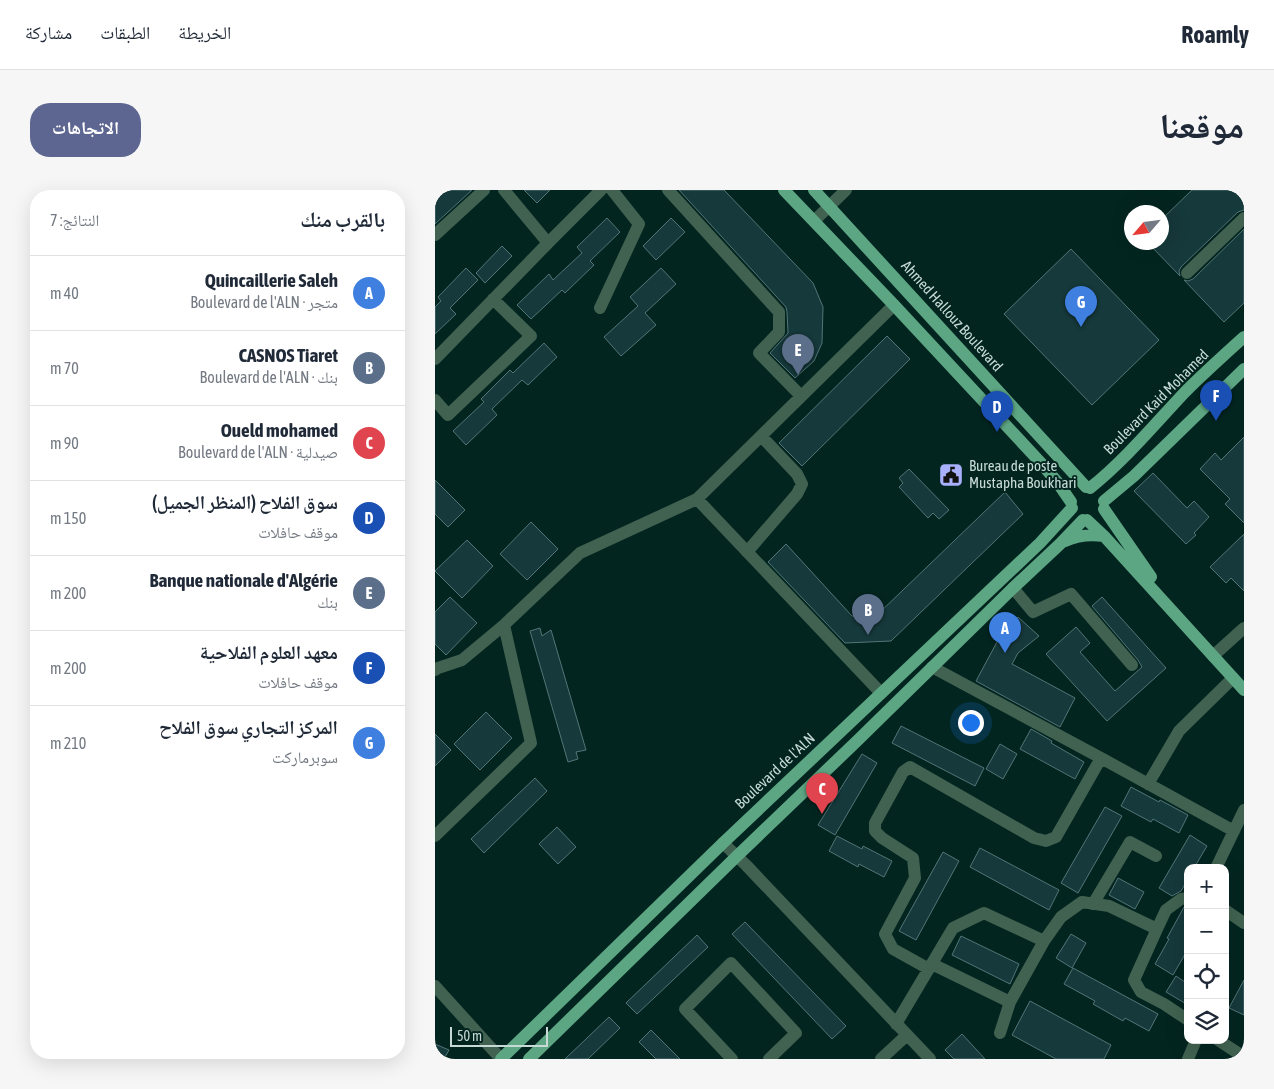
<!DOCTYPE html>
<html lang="ar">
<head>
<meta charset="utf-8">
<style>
  body { margin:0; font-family:"Asap Condensed","Noto Naskh Arabic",sans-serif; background:#f6f6f7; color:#1f2937; direction:rtl }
  .controls { position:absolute; right:15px; bottom:15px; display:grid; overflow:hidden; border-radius:10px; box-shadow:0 5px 20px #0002 }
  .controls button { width:45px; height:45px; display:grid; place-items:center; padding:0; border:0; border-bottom:1px solid #e0e1e3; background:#fff; color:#1f2937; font:25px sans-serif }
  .compass { position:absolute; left:689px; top:15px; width:45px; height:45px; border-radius:50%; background:#fff; box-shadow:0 5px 20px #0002; rotate:242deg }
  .scale { position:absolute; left:15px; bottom:12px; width:98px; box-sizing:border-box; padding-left:5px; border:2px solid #c7dad6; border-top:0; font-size:14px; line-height:18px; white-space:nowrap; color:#c7dad6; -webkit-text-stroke:4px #032520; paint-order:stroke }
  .you { position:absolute; left:535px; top:532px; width:18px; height:18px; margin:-12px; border:4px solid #fff; border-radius:50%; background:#1a73e8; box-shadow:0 0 0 8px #1a73e833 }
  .badge { display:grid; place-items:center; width:32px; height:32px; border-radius:50%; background:#5d6690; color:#fff; font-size:16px; font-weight:700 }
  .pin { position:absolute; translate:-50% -41px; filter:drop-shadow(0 1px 2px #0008) }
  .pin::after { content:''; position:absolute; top:26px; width:18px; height:15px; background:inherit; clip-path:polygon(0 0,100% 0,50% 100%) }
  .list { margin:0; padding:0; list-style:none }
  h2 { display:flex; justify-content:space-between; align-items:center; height:65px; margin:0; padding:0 20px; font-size:21px }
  h2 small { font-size:16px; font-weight:400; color:#747a83 }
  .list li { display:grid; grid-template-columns:32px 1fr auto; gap:15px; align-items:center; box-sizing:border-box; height:75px; padding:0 20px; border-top:1px solid #e0e1e3 }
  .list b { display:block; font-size:19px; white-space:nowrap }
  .list p { margin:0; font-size:16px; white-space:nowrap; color:#747a83 }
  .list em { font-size:16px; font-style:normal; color:#747a83 }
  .icon { flex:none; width:28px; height:28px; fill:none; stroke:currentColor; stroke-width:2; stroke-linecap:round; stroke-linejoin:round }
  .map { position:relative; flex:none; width:809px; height:869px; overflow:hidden; direction:ltr; border-radius:20px }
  header { display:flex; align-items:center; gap:30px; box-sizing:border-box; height:70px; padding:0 25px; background:#fff; border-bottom:1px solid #e0e1e3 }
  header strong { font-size:24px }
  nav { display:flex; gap:28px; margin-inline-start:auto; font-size:18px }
  .intro { display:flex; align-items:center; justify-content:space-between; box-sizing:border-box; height:120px; padding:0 30px }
  h1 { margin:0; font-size:35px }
  .button { padding:12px 22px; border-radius:20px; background:#5d6690; color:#fff; font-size:18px; font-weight:700 }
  main { display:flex; gap:30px; padding:0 30px }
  aside { flex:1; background:#fff; border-radius:20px; box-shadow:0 5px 20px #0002 }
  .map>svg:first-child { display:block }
  .building { fill:#16393b; stroke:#527577 }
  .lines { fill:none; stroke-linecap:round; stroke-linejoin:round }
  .minor { stroke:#416251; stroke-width:12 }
  .major { stroke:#5da683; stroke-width:12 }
  .labels { text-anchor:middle; stroke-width:4; stroke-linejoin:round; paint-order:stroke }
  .street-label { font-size:15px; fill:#c7dad6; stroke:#032520 }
  .poi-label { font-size:15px; fill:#c7dad6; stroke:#032520; text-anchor:start }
</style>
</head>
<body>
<header>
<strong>Roamly</strong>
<nav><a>الخريطة</a><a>الطبقات</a><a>مشاركة</a></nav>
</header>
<div class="intro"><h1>موقعنا</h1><a class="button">الاتجاهات</a></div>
<main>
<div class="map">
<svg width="809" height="869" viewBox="0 0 809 869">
  <rect width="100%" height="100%" fill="#032520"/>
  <path class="building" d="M7 0H37L0 34V7Z
    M89 0H115L102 13Z
    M244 0H289L378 93 388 117 387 153 379 171 360 188 335 163 353 143 352 122 351 117Z
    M757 0H809V20L803 22 746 77 744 81 745 86 712 52H726V30Z
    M172 28 185 42 155 71 159 75 130 103 127 100 96 129 82 115 114 84 118 90 147 63 142 57Z
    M236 28 250 42 221 70 208 56Z
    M809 39V113L789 132 749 90 753 91 758 89Z
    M67 56 77 66 50 93 41 83Z
    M636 59 724 150 657 215 569 124Z
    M31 78 43 90 15 118 21 124 0 144V117L6 111 3 107Z
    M226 78 241 94 210 123 221 135 186 166 169 147 203 116 195 107Z
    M452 146 475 169 367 276 344 253Z
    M109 153 122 167 93 195 87 190 57 219 62 225 31 255 18 241 49 212 46 209 75 180 78 183Z
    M809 247V333L790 314 795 309 765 279 780 263 786 270Z
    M474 279 514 320 504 329 498 323 493 328 464 297 468 293 464 288Z
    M718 283 752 318 759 311 774 327 759 343 761 345 751 354 699 301Z
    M0 290 30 320 13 337 0 324Z
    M570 302 588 324 456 451 410 453 333 372 351 354 417 426 442 425Z
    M96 332 123 359 92 390 65 364Z
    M809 344V401L796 388 791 393 775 377Z
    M32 350 58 376 27 408 0 381Z
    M15 407 42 433 11 465 0 454V422Z
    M667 407 731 478 672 531 611 464 641 437 655 453 645 462 680 501 707 477 703 470 657 416Z
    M583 427 604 446 583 463 577 474 640 508 625 537 541 491 562 452Z
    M105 438 107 446 116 440 151 560 141 562 143 569 133 572 95 441Z
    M51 522 77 548 45 580 19 554Z
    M466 536 549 578 540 596 457 553Z
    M596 539 617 551 616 553 649 572 640 589 585 559Z
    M0 544 16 560 0 576Z
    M565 554 582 564 568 589 551 579Z
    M427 564 442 573 400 645 383 635Z
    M100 588 112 601 49 663 36 649Z
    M696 597 724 612 725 610 753 625 744 643 718 629 716 632 686 616Z
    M670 617 687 626 643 703 626 693Z
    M122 637 141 657 123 674 104 654Z
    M755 645 772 656 759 678H753V689L746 701 737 706 724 698Z
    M402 646 427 659 428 656 457 671 449 687 424 674 423 677 394 661Z
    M545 658 624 700 614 720 535 677Z
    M508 662 524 671 481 750 464 741Z
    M683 688 709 702 700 719 674 705Z
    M753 716V759L738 785 720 774 734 749 732 748 749 717Z
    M310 732 411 836 397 849 297 744Z
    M636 744 651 753 637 778 621 768Z
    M262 745 273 757 202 824 191 813Z
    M526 746 584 774 575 794 517 765Z
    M638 778 723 824 714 841 690 828 688 831 658 814 660 811 629 794Z
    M741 786 753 794V815L731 802Z
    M809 790V825L794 818Z
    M595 811 676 855 669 869H621L577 845Z
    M174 827 185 838 153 869H130Z
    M216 840 245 869H221L204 852Z
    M527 844 550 869H519L510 860Z
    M0 854 14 860 9 869H0Z"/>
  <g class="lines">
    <path class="minor" d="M69 0 113 53 166 0
      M233 0 344 122V142L324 163 366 206
      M379 31 411 0
      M0 45 49 0
      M752 83 809 28
      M165 118 204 34 177 0
      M0 169 113 53
      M0 210 13 225 96 146 58 109
      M262 309 446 503
      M312 362 362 304 367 294 362 284 326 246
      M578 398 598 422 636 404 697 475
      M778 466 809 438
      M497 477 666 568
      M0 480 3 478 27 470 69 435 145 363 262 309 459 115
      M713 594 744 541 798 488
      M0 646 96 553 69 435
      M288 653 311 675 495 869
      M781 678 809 620
      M658 714 695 652 721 666
      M790 720 809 733
      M722 739 731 720 746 709 753 708
      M497 774 575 812
      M494 779 458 759 450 744 480 688 478 668 447 648 440 641V633L468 582 475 577 599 648 611 651 621 647 666 568 799 641
      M0 796 66 869
      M461 834 518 738 549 723 609 751
      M565 843 575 812 609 751 626 727 647 712 674 716 722 739 699 790 706 802 729 814 753 830
      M783 850 809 867
      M297 869 250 819 296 773 361 843 334 869
      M446 869 472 845
      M753 869 761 850"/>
    <path class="major" d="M349 0 459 115 606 273 623 293 636 312
      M379 0 651 297
      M655 298C690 270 719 235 750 202 769 183 789 165 809 147
      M669 311 699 286 809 179
      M669 319 716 387
      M652 330 669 346 809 500
      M630 351C643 345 655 344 669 346
      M66 869 288 653 605 353 637 318
      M94 869 302 666 423 550 578 398 625 354 648 330"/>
  </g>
  <defs>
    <symbol id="civic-square" viewBox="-11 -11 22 22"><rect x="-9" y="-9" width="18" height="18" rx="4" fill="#a9b0fc" stroke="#032520"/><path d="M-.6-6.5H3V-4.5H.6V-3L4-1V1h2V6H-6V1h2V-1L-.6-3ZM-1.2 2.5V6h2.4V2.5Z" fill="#111"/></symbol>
  </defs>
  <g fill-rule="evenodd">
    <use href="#civic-square" x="502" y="271" width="28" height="28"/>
  </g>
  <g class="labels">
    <g class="street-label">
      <text transform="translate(517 126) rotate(48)" y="5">Ahmed Hallouz Boulevard</text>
      <text transform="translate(721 212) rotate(-45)" y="5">Boulevard Kaid Mohamed</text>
      <text transform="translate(340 581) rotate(-43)" y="5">Boulevard de l'ALN</text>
    </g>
    <g class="poi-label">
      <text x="534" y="281">Bureau de poste<tspan x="534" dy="17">Mustapha Boukhari</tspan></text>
    </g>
  </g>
</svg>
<div class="controls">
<button>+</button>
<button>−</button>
<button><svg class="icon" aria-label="locate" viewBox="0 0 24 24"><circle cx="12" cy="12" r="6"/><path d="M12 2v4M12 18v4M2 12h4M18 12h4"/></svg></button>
<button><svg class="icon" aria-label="layers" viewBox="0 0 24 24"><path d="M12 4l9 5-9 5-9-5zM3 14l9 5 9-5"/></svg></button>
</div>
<svg class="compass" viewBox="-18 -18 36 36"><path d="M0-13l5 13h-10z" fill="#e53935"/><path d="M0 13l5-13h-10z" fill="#747a83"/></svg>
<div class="scale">50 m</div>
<div class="you"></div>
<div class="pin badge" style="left:570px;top:463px;background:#3f7fe0">A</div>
<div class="pin badge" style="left:433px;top:445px;background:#5c6f8a">B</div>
<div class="pin badge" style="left:387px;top:624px;background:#e0444e">C</div>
<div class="pin badge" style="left:562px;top:242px;background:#1a4fb4">D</div>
<div class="pin badge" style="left:363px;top:185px;background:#5c6f8a">E</div>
<div class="pin badge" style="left:781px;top:231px;background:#1a4fb4">F</div>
<div class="pin badge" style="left:646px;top:137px;background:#3f7fe0">G</div>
</div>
<aside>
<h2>بالقرب منك<small>النتائج: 7</small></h2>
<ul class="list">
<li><span class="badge" style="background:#3f7fe0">A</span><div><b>Quincaillerie Saleh</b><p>متجر · Boulevard de l'ALN</p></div><em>40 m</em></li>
<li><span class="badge" style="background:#5c6f8a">B</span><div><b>CASNOS Tiaret</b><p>بنك · Boulevard de l'ALN</p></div><em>70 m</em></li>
<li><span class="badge" style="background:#e0444e">C</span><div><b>Oueld mohamed</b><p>صيدلية · Boulevard de l'ALN</p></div><em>90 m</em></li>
<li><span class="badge" style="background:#1a4fb4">D</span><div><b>سوق الفلاح (المنظر الجميل)</b><p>موقف حافلات</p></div><em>150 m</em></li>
<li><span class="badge" style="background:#5c6f8a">E</span><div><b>Banque nationale d'Algérie</b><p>بنك</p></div><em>200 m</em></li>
<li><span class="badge" style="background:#1a4fb4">F</span><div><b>معهد العلوم الفلاحية</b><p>موقف حافلات</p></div><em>200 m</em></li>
<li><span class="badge" style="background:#3f7fe0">G</span><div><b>المركز التجاري سوق الفلاح</b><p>سوبرماركت</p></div><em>210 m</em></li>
</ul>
</aside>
</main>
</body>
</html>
